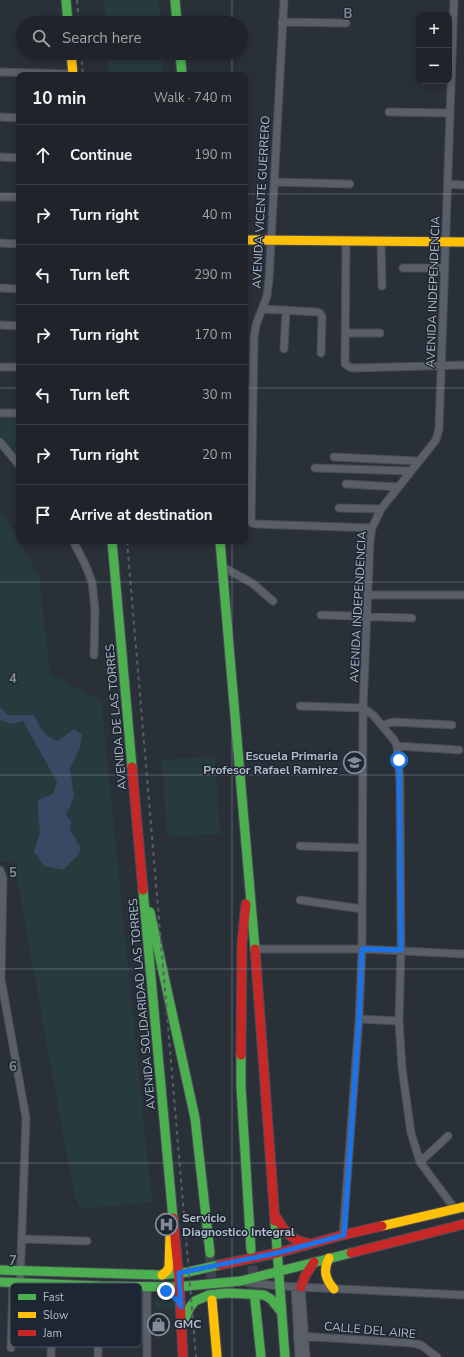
<!DOCTYPE html>
<html lang="en">
<head>
<meta charset="utf-8">
<style>
  body { margin:0; font-family:"Nunito Sans",sans-serif; background:#282c32; color:#f1f3f6 }
  .controls { position:absolute; right:12px; top:12px; display:grid; overflow:hidden; border-radius:8px; box-shadow:0 2px 6px #0003 }
  .controls button { width:36px; height:36px; display:grid; place-items:center; padding:0; border:0; border-bottom:1px solid #3d4147; background:#20242a; color:#f1f3f6; font:20px sans-serif }
  .stop { position:absolute; width:12px; height:12px; margin:-9px; border:3px solid #1a73e8; border-radius:50%; background:#fff }
  .stop.end { background:#1a73e8; border-color:#fff; box-shadow:0 1px 4px #0008 }
  .list { margin:0; padding:0; list-style:none }
  h2 { display:flex; justify-content:space-between; align-items:center; height:52px; margin:0; padding:0 16px; font-size:17px }
  h2 small { font-size:13px; font-weight:400; color:#a2a4a8 }
  .list li { display:grid; grid-template-columns:26px 1fr auto; gap:12px; align-items:center; box-sizing:border-box; height:60px; padding:0 16px; border-top:1px solid #3d4147 }
  .list b { display:block; font-size:15px; white-space:nowrap }
  .list em { font-size:13px; font-style:normal; color:#a2a4a8 }
  .icon { flex:none; width:22px; height:22px; fill:none; stroke:currentColor; stroke-width:2; stroke-linecap:round; stroke-linejoin:round }
  .map { position:relative; flex:none; width:464px; height:1357px; overflow:hidden }
  .search { position:absolute; background:#20242a; box-shadow:0 2px 6px #0003; left:16px; top:16px; width:232px; height:44px; display:flex; align-items:center; gap:10px; box-sizing:border-box; padding:0 14px; border-radius:22px; color:#a2a4a8; font-size:15px }
  .panel { position:absolute; background:#20242a; box-shadow:0 2px 6px #0003; left:16px; top:72px; width:232px; height:472px; border-radius:8px }
  .map>svg:first-child { display:block }
  .green { fill:#273a3e }
  .water { fill:#384963 }
  .lines { fill:none; stroke-linecap:round; stroke-linejoin:round }
  .secondary-tunnel { stroke:#3f454e; stroke-width:10; stroke-dasharray:10 5; stroke-linecap:butt }
  .street-casing { stroke:#484c53; stroke-width:9 }
  .fast-casing { stroke:#484c53; stroke-width:11 }
  .slow-casing { stroke:#484c53; stroke-width:11 }
  .jam-casing { stroke:#484c53; stroke-width:11 }
  .street { stroke:#5a5e66; stroke-width:7 }
  .fast { stroke:#4caf50; stroke-width:9 }
  .slow { stroke:#ffc107; stroke-width:9 }
  .jam { stroke:#c62828; stroke-width:9 }
  .rail { stroke:#595d64; stroke-width:2; stroke-dasharray:4 4; stroke-linecap:butt }
  .route { stroke:#1a73e8; stroke-width:5 }
  .grid { fill:none; stroke:#848b96; stroke-width:1; stroke-opacity:0.55 }
  .labels { text-anchor:middle; stroke-width:3; stroke-linejoin:round; paint-order:stroke }
  .street-label { font-size:12px; fill:#b4bcc9; stroke:#1d2633 }
  .poi-label { font-size:12px; font-weight:bold; fill:#b4bcc9; stroke:#1d2633; text-anchor:start }
  .key { fill:#1d2633; stroke:#4a5360; stroke-width:1 }
  .key-label { font-size:11px; fill:#b4bcc9 }
  .grid-label { font-size:13px; text-anchor:middle; font-weight:bold; fill:#848b96; stroke:#1d2633; stroke-width:3; stroke-linejoin:round; paint-order:stroke }
</style>
</head>
<body>
<div class="map">
<svg width="464" height="1357" viewBox="0 0 464 1357">
  <rect width="100%" height="100%" fill="#2a3038"/>
  <path class="green" d="M104 0H159L160 23H106Z
    M107 53H162L163 74 109 75Z
    M0 418H19V462L0 439Z
    M0 509 39 575 50 674 101 700 152 1202 81 1209 74 1195 14 862 0 861Z
    M215 756 220 834 167 837 162 760Z
    M155 1294 168 1295 174 1300 175 1309 155 1308Z"/>
  <path class="water" d="M0 707 8 715H34C40 727 44 737 58 741L74 729 82 735 80 747 70 769 74 796 66 815 71 821 70 830 81 848 78 855 63 870 44 866 34 852 40 832 38 814V800L53 794 57 782 23 721 11 724 0 720Z"/>
  <g class="lines">
    <path class="secondary-tunnel" d="M251 1251 255 1300
      M210 1253 212 1300"/>
    <defs>
      <path id="street" d="M284 0 269 279 267 296 256 325 254 337 251 521 252 523 256 524 372 528
        M282 22 346 23
        M0 72 73 74
        M389 112 450 113
        M0 117 19 118
        M0 157 19 158
        M274 182 350 184
        M448 184 464 185
        M0 197H19
        M346 241 345 364 349 367 354 368 464 365
        M381 242 382 286
        M0 243 19 244
        M403 268H445
        M0 288 19 289
        M263 309 317 312 320 313 322 317 321 353
        M0 325 19 326
        M345 333H380
        M284 349 286 310
        M0 367H19
        M0 413H19
        M0 442 19 465
        M334 457 418 461
        M315 468 411 471
        M346 484 398 487
        M339 508 381 509
        M73 541 85 564 92 582 95 610 94 655
        M221 566 252 583 273 601
        M368 595H464
        M321 615 412 618
        M300 706 363 708 373 715 394 740 397 746 400 781 401 950 399 1021 402 1068 411 1133 420 1162 455 1209
        M382 726 386 724 393 722 452 725
        M397 746 459 750
        M300 846 362 848
        M0 870 3 878 1 979 26 1118 20 1283
        M300 900 362 909
        M254 949H362L464 954
        M359 1019 399 1021
        M420 1162 448 1136
        M343 1235 359 1019 362 949 363 708 370 541 372 528 381 509 436 440 439 429 454 0
        M22 1239 87 1241
        M245 1282 279 1286 464 1295
        M147 1287V1357
        M295 1287 299 1357
        M301 1287 306 1357
        M297 1336 412 1343 421 1345 437 1357
        M11 1348 13 1283
        M98 1355 100 1286
        M51 1357 53 1284"/>
      <path id="fast" d="M66 0 68 23
        M175 0 177 23
        M180 53 182 75
        M112 541 132 767
        M220 541 255 949
        M143 890 173 1218
        M150 912 195 1118 210 1253
        M241 1055V1087L251 1250
        M275 1221 285 1357
        M0 1270 162 1275 188 1272 219 1265
        M0 1282 100 1286 176 1287 241 1281 351 1253
        M255 1300 261 1357
        M184 1321 190 1307 195 1301 209 1295 228 1293 264 1295 271 1299 282 1313"/>
      <path id="slow" d="M71 53 73 75
        M245 240 464 242
        M382 1226 464 1207
        M329 1258C323 1270 325 1279 334 1289
        M162 1275 167 1271 169 1267 170 1235
        M212 1300 217 1357"/>
      <path id="jam" d="M132 767 143 890
        M255 949 275 1221
        M241 1055 242 943 246 904
        M173 1218 179 1279 183 1357
        M277 1218C284 1231 292 1241 307 1243
        M351 1253 464 1224
        M219 1265 277 1253 343 1235 382 1226
        M301 1287 305 1276 314 1262"/>
    </defs>
    <use href="#street" class="street-casing"/>
    <use href="#fast" class="fast-casing"/>
    <use href="#slow" class="slow-casing"/>
    <use href="#jam" class="jam-casing"/>
    <use href="#street" class="street"/>
    <use href="#fast" class="fast"/>
    <use href="#slow" class="slow"/>
    <use href="#jam" class="jam"/>
    <path class="rail" d="M77 0 79 23
      M81 53 83 75
      M127 541 196 1357"/>
  </g>
  <g class="lines">
    <path class="route" d="M166 1291 178 1301 181 1307 179 1273 277 1253 344 1235 359 1019 362 949 401 950 399 760"/>
  </g>
  <path class="grid" d="M232 0V23M232 53V75M0 194H19M245 194H464M0 388H19M245 388H464M232 541V1357M0 582H464M0 775H464M0 969H464M0 1163H464"/>
  <defs>
    <symbol id="school-ring" viewBox="-11 -11 22 22"><circle r="9.5" fill="#1d2633" stroke="#848b96" stroke-width="1.5"/><path d="M0-5L7-2L0 1L-7-2ZM-4 1L0 2.5L4 1V4Q0 6-4 4Z" fill="#848b96"/></symbol>
    <symbol id="hospital-ring" viewBox="-11 -11 22 22"><circle r="9.5" fill="#1d2633" stroke="#848b96" stroke-width="1.5"/><path d="M-5-5h3v3.5h4V-5h3V5h-3V1.5h-4V5h-3Z" fill="#848b96"/></symbol>
    <symbol id="shop-ring" viewBox="-11 -11 22 22"><circle r="9.5" fill="#1d2633" stroke="#848b96" stroke-width="1.5"/><path d="M-5-2.5h2.3a2.7 3.5 0 0 1 5.4 0H5L5.5 6h-11ZM-1.5-2.5h3a1.5 2.3 0 0 0-3 0Z" fill="#848b96"/></symbol>
  </defs>
  <g fill-rule="evenodd">
    <use href="#school-ring" x="342" y="750" width="25" height="25"/>
    <use href="#hospital-ring" x="154" y="1212" width="25" height="25"/>
    <use href="#shop-ring" x="146" y="1312" width="25" height="25"/>
  </g>
  <g class="labels">
    <g class="street-label">
      <text transform="translate(261 202) rotate(-87)" y="4">AVENIDA VICENTE GUERRERO</text>
      <text transform="translate(433 292) rotate(-88)" y="4">AVENIDA INDEPENDENCIA</text>
      <text transform="translate(358 607) rotate(-87)" y="4">AVENIDA INDEPENDENCIA</text>
      <text transform="translate(116 717) rotate(-95)" y="4">AVENIDA DE LAS TORRES</text>
      <text transform="translate(142 1004) rotate(-95)" y="4">AVENIDA SOLIDARIDAD LAS TORRES</text>
      <text transform="translate(370 1330) rotate(5)" y="4">CALLE DEL AIRE</text>
    </g>
    <g class="poi-label">
      <text x="338" y="760" text-anchor="end">Escuela Primaria<tspan x="338" dy="14">Profesor Rafael Ramirez</tspan></text>
      <text x="182" y="1222">Servicio<tspan x="182" dy="14">Diagnostico Integral</tspan></text>
      <text x="174" y="1328">GMC</text>
    </g>
  </g>
  <rect x="10" y="1283" width="132" height="64" rx="6" class="key"/>
  <rect x="18" y="1294" width="18" height="6" fill="#4caf50"/>
  <rect x="18" y="1312" width="18" height="6" fill="#ffc107"/>
  <rect x="18" y="1330" width="18" height="6" fill="#c62828"/>
  <g class="key-label">
    <text x="43" y="1301">Fast</text>
    <text x="43" y="1319">Slow</text>
    <text x="43" y="1337">Jam</text>
  </g>
  <g class="grid-label">
    <text x="348" y="18">B</text>
    <text x="13" y="683">4</text>
    <text x="13" y="877">5</text>
    <text x="13" y="1071">6</text>
    <text x="13" y="1265">7</text>
  </g>
</svg>
<div class="controls">
<button>+</button>
<button>−</button>
</div>
<div class="stop" style="left:399px;top:760px"></div>
<div class="stop end" style="left:166px;top:1291px"></div>
<div class="search"><svg class="icon" aria-label="search" viewBox="0 0 24 24"><circle cx="10" cy="10" r="6"/><path d="M15 15l6 6"/></svg>Search here</div>
<section class="panel">
<h2>10 min<small>Walk · 740 m</small></h2>
<ul class="list">
<li><svg class="icon" aria-label="ahead" viewBox="0 0 24 24"><path d="M12 20V5M6 11l6-6 6 6"/></svg><div><b>Continue</b></div><em>190 m</em></li>
<li><svg class="icon" aria-label="right" viewBox="0 0 24 24"><path d="M7 20v-9h11M14 6l5 5-5 5"/></svg><div><b>Turn right</b></div><em>40 m</em></li>
<li><svg class="icon" aria-label="left" viewBox="0 0 24 24"><path d="M17 20v-9H6M10 6l-5 5 5 5"/></svg><div><b>Turn left</b></div><em>290 m</em></li>
<li><svg class="icon" aria-label="right" viewBox="0 0 24 24"><path d="M7 20v-9h11M14 6l5 5-5 5"/></svg><div><b>Turn right</b></div><em>170 m</em></li>
<li><svg class="icon" aria-label="left" viewBox="0 0 24 24"><path d="M17 20v-9H6M10 6l-5 5 5 5"/></svg><div><b>Turn left</b></div><em>30 m</em></li>
<li><svg class="icon" aria-label="right" viewBox="0 0 24 24"><path d="M7 20v-9h11M14 6l5 5-5 5"/></svg><div><b>Turn right</b></div><em>20 m</em></li>
<li><svg class="icon" aria-label="arrive" viewBox="0 0 24 24"><path d="M6 21V4h12l-3 4 3 4H6"/></svg><div><b>Arrive at destination</b></div></li>
</ul>
</section>
</div>
</body>
</html>
